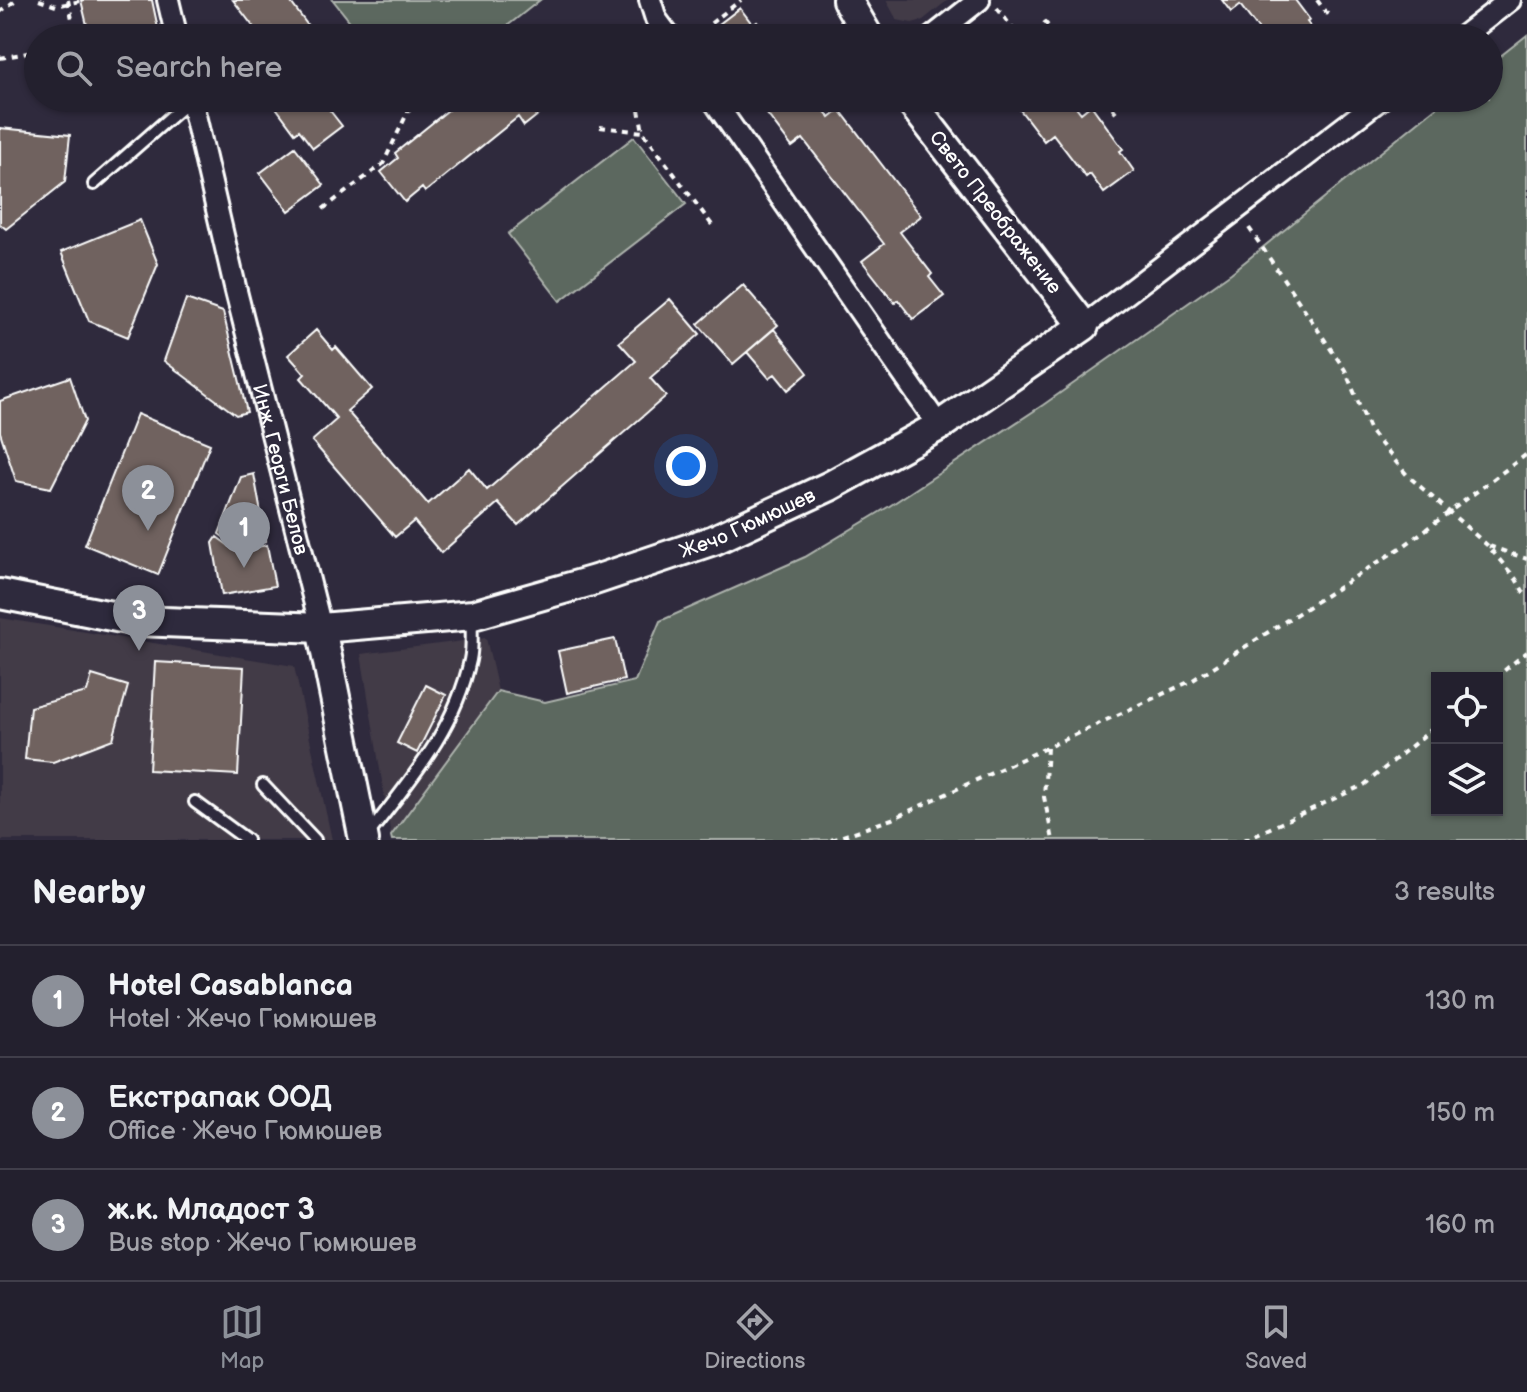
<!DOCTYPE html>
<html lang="en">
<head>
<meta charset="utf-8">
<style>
  body { margin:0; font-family:"Balsamiq Sans",sans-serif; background:#2b2836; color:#f1f3f6 }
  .controls { position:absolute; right:24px; bottom:24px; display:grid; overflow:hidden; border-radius:0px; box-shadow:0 2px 6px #0004 }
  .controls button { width:72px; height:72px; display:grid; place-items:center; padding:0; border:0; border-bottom:2px solid #403e4a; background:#23202e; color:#f1f3f6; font:40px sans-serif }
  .you { position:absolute; left:686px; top:466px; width:28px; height:28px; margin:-20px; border:6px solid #fff; border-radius:50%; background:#1a73e8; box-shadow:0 0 0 12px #1a73e833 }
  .badge { display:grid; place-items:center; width:52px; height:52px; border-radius:50%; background:#8c9099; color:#fff; font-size:26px; font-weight:700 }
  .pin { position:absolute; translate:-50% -66px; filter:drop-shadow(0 2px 4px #0008) }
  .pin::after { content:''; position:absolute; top:42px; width:28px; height:24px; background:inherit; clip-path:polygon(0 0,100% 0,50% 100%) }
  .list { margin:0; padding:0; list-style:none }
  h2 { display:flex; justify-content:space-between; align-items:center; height:104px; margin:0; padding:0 32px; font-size:34px }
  h2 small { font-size:26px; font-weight:400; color:#a3a3aa }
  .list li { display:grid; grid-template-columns:52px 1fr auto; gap:24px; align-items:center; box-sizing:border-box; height:112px; padding:0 32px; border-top:2px solid #403e4a }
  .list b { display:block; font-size:30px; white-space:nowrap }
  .list p { margin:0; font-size:26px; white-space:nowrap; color:#a3a3aa }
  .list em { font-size:26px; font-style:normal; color:#a3a3aa }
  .icon { flex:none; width:44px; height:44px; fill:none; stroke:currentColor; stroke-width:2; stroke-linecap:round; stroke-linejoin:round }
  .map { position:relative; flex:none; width:1527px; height:840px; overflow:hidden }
  .search { position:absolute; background:#23202e; box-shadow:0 2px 6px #0004; left:24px; right:24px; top:24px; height:88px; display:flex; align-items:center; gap:20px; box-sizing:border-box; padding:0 28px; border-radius:44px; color:#a3a3aa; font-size:30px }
  .sheet { height:440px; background:#23202e }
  nav { display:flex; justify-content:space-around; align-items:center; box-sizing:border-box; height:112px; border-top:2px solid #403e4a; background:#23202e; font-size:22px; color:#a3a3aa }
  nav a { display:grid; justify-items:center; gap:4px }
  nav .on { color:#8c9099 }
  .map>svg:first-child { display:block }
  .built { fill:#423b47 }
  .green { fill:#5c685e; stroke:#aeb4ae; stroke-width:2; fill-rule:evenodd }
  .building { fill:#6f625e; stroke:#fff; stroke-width:2 }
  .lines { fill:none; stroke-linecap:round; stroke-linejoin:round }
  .lane-casing { stroke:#fff; stroke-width:16 }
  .street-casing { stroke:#fff; stroke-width:26 }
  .secondary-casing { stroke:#fff; stroke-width:34 }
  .path { stroke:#fff; stroke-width:4; stroke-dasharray:6 6; stroke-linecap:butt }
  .lane { stroke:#2f2a3d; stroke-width:10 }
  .street { stroke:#2f2a3d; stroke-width:20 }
  .secondary { stroke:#2f2a3d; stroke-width:28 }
  .labels { text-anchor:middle; stroke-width:8; stroke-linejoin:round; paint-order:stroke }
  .street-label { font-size:20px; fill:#fff; stroke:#2f2a3d }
</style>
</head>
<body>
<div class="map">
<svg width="1527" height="840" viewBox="0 0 1527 840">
  <rect width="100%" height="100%" fill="#2f2a3d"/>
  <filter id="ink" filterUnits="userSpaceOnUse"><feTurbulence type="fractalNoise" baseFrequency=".0125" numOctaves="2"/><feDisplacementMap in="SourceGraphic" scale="16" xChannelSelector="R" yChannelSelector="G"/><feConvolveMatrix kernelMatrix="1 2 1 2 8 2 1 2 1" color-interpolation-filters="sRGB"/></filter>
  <g filter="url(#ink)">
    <path class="built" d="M886 0H948L923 20 912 23 897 20Z
      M0 618 294 666 332 840H0Z
      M486 638 498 691 391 836 361 654Z"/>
    <path class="green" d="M333 0H540L492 38H363Z
      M1527 35V840H392L391 836 498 691 545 702 635 681 660 621 805 557 888 507 1043 405 1231 273 1448 98H1489V65ZM1497 678V810H1437V678Z
      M634 137 686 204 560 301 508 234Z"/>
    <path class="building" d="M81 0H152L159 33 135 38H90Z
      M233 0H289L317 38H262Z
      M1222 0H1295L1310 20 1307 22 1319 38H1265L1240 5 1231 12Z
      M740 8 753 25 757 22 769 38H715L710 31Z
      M269 98H327L332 105 328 108 342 126 313 148 299 130 295 133Z
      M463 98H559L524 126 518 117 425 192 422 188 405 202 381 172 398 158 395 153Z
      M755 98H815L830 118 840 110 921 216 900 232 932 274 929 277 944 296 913 319 898 300 895 303 862 261 884 244 803 139 792 147Z
      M1011 98H1069L1081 113 1091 105 1123 149 1120 151 1134 171 1104 193 1090 174 1086 177 1053 134 1044 141Z
      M0 128 70 135 65 182 6 229 0 224Z
      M295 147 324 185 289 211 260 173Z
      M140 220 158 264 128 337 89 321 61 252Z
      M743 285 778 325 733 364 698 324Z
      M186 299 223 312 247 412 236 415 164 361Z
      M670 299 700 334 650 378 666 396 518 525 498 503 441 553 414 521 395 537 312 441 337 419 301 378 305 374 288 355 316 330 333 350 336 347 372 389 347 411 428 504 469 468 487 490 636 361 619 342Z
      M774 329 808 373 788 390 775 374 769 378 747 352Z
      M70 377 85 421 51 488 16 481 0 432V401Z
      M137 414 210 444 158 575 85 545Z
      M254 474 266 541 237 547 219 534 241 477Z
      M217 537 236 551 267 545 275 586 222 595 213 543Z
      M615 639 624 680 567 693 558 651Z
      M155 662 244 667 238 775 149 770Z
      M92 675 128 686 113 739 53 762 25 759 30 707 87 692Z
      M426 685 446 695 417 753 397 743Z"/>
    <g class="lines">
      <defs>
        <path id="lane" d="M94 184 191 99
          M263 785 315 840
          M195 802 247 840
          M368 835C410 780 455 730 470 660 473 647 471 631 472 617"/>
        <g id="street">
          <path d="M168 0 177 38"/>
          <path d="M650 0 656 19 670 38"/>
          <path d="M931 38 979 0"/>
          <path d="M1461 38 1510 0"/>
          <path id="s1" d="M191 98 236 291 321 628"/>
          <path d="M712 98 939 426"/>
          <path d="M1084 326 1382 98"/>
        </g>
        <g id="secondary">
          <path d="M847 0 869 38"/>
          <path id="s2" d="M0 594 137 621 321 628 473 615 595 580 714 540 830 486 939 426 1084 326 908 98"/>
          <path d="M321 628 364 840"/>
        </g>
      </defs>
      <use href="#lane" class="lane-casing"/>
      <use href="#street" class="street-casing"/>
      <use href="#secondary" class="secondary-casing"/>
      <path class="path" d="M39 0 56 6 81 1
        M68 0 76 38
        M1317 0 1328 15
        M997 8 1020 38
        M0 12 16 0
        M1044 21 1058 38
        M630 38 638 32
        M692 38 741 0
        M0 58 38 51
        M637 98 643 132 712 225
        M1105 98 1118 115
        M600 127 643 132
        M323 209 383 164 413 101
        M1249 228 1345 370 1370 431 1407 475 1487 545 1516 579 1527 598
        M1489 546 1527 559
        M1495 678 1527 652
        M1047 748 1044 797 1053 840
        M831 840 892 819 1193 680 1405 545 1527 454
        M1244 840 1364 785 1437 725"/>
      <use href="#lane" class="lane"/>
      <use href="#street" class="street"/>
      <use href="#secondary" class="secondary"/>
    </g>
  </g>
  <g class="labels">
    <g class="street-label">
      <text transform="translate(996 212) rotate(52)" y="7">Свето Преображение</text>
      <text dy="7" stroke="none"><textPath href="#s1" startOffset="382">Инж. Георги Белов</textPath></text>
      <text dy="7" stroke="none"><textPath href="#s2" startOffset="766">Жечо Гюмюшев</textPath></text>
    </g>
  </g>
</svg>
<div class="controls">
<button><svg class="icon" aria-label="locate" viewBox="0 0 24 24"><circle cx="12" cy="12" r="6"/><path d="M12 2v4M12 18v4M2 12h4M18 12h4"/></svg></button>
<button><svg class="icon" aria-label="layers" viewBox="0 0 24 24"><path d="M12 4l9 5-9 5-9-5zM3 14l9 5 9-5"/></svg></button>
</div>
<div class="you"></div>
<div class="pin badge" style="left:244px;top:568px">1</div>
<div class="pin badge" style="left:148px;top:531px">2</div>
<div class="pin badge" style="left:139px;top:651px">3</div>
<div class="search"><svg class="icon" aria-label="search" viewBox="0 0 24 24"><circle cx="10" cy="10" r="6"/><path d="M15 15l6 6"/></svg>Search here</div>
</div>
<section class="sheet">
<h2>Nearby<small>3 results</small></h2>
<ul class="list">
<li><span class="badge">1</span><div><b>Hotel Casablanca</b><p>Hotel · Жечо Гюмюшев</p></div><em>130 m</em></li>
<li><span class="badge">2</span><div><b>Екстрапак ООД</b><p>Office · Жечо Гюмюшев</p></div><em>150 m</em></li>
<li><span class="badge">3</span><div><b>ж.к. Младост 3</b><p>Bus stop · Жечо Гюмюшев</p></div><em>160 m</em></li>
</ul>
</section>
<nav>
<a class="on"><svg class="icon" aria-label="map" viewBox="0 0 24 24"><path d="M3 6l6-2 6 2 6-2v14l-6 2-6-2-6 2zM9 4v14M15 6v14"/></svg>Map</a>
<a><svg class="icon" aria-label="directions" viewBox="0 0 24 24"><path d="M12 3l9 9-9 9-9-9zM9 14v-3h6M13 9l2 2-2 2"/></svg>Directions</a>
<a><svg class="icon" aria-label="saved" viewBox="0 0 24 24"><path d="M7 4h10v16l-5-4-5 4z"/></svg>Saved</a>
</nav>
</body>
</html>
